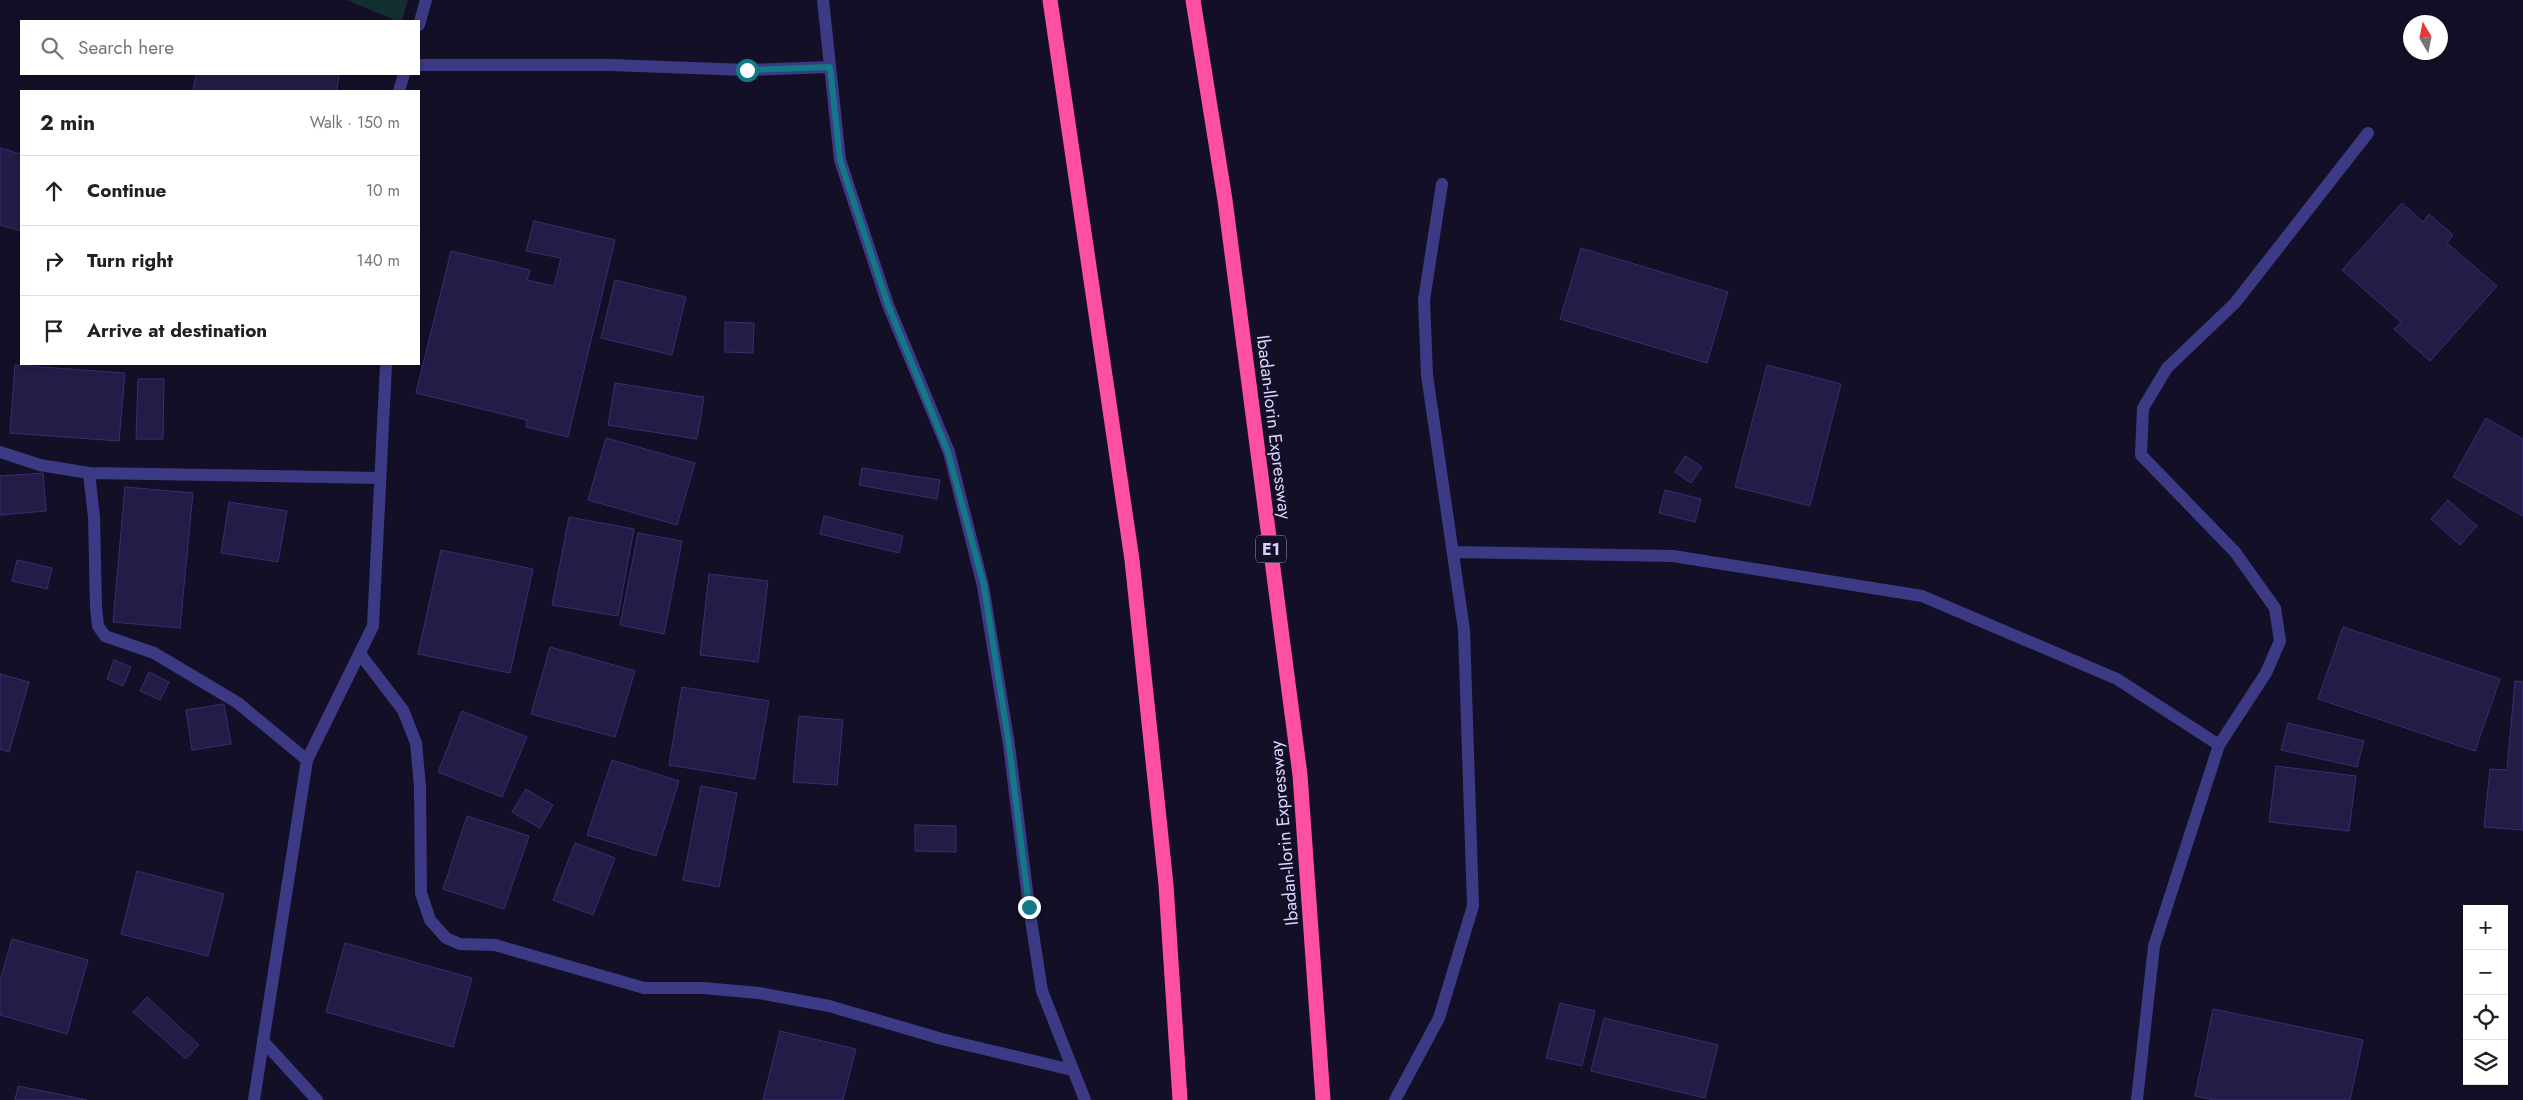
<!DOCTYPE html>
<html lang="en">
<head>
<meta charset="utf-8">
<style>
  body { margin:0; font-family:Jost,sans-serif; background:#f2f2f2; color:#202124 }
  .controls { position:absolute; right:15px; bottom:15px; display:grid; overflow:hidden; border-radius:0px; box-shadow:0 2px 8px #0003 }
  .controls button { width:45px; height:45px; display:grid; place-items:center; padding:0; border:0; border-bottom:1px solid #e0e0e0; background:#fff; color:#202124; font:25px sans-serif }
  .compass { position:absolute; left:2403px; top:15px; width:45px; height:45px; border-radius:50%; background:#fff; box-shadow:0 2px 8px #0003; rotate:350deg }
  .stop { position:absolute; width:15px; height:15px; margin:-11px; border:4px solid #127987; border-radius:50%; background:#fff }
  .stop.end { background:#127987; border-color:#fff; box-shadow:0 1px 5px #0008 }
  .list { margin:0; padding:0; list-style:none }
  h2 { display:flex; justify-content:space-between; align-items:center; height:65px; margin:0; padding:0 20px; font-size:21px }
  h2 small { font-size:16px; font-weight:400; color:#757577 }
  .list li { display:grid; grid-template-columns:32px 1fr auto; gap:15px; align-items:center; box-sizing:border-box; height:70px; padding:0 20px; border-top:1px solid #e0e0e0 }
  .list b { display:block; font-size:19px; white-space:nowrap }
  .list em { font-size:16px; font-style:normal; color:#757577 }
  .icon { flex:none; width:28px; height:28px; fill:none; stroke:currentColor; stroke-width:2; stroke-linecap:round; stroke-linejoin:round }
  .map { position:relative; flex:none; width:2523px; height:1100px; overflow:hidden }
  .search { position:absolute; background:#fff; box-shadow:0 2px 8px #0003; left:20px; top:20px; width:400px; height:55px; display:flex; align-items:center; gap:12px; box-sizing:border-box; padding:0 18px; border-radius:0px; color:#757577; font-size:19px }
  .panel { position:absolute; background:#fff; box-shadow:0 2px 8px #0003; left:20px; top:90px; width:400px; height:275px; border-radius:0px }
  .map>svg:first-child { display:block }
  .green { fill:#12302f }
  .building { fill:#241b47; stroke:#3b2d73 }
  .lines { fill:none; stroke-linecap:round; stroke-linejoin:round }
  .lane { stroke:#3d3a85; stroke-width:12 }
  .street { stroke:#3d3a85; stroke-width:12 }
  .highway { stroke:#ff4fa3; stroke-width:15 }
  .route { stroke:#127987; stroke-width:6 }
  .labels { text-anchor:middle; stroke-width:4; stroke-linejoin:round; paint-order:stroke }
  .shield { fill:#130f26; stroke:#9e99be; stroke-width:1 }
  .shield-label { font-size:16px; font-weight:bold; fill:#d9d4ff }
  .street-label { font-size:18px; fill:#d9d4ff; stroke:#130f26 }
</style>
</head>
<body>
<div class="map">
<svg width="2523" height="1100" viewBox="0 0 2523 1100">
  <rect width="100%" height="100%" fill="#130f26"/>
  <path class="green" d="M347 0H408L402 21H397Z"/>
  <path class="building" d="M196 74H339L337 91H193Z
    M0 148 21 154V231L0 225Z
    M2402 203 2423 222 2429 214 2453 235 2447 243 2497 286 2430 361 2394 329 2401 322 2342 270Z
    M534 221 615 240 568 437 526 427 527 420 416 393 451 251 530 270 527 280 554 286 561 258 526 251Z
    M1581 248 1728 292 1707 363 1560 319Z
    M615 280 686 297 672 355 601 338Z
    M725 322 754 323 753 353 725 352Z
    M15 365 125 373 119 441 10 433Z
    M1767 365 1841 384 1810 506 1735 487Z
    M138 379H164L163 439H136Z
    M615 383 704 397 697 439 608 425Z
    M2486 418 2523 439V516L2453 477Z
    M606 438 695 463 677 525 588 500Z
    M1685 456 1702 467 1691 483 1675 472Z
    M862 468 940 480 937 499 859 485Z
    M43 473 46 511 0 515V476Z
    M125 487 193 493 180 628 113 622Z
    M1665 490 1701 499 1695 522 1659 513Z
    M2448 500 2477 526 2460 545 2431 519Z
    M229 502 287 511 278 562 221 553Z
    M824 516 903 536 899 553 820 534Z
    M569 517 634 529 618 616 552 605Z
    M638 533 682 541 664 634 620 625Z
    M441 550 533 569 510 673 418 654Z
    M17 560 52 568 47 589 12 581Z
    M709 574 768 581 758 662 700 655Z
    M2343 627 2500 679 2475 751 2318 699Z
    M550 647 635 671 615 737 531 714Z
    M114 660 131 667 123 686 107 679Z
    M149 672 169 682 160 700 140 691Z
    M0 674 29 682 9 752 0 749Z
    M2515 681 2523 682V830L2484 827 2490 769 2507 770Z
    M682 687 769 701 755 779 669 765Z
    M224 704 231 744 192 750 186 710Z
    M462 711 527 737 502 797 438 772Z
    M799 716 843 720 837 785 793 782Z
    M2288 723 2364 741 2357 767 2281 750Z
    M612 760 679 781 656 856 587 835Z
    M2276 766 2356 776 2349 831 2269 822Z
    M701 786 737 793 719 887 683 880Z
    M526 789 553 805 540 828 512 812Z
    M467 816 529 836 504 909 443 889Z
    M915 825 956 826V852L915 851Z
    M575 843 615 858 593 915 553 900Z
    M137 871 224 894 208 956 121 934Z
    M12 939 88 960 67 1034 0 1015V981Z
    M345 943 472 978 453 1047 326 1012Z
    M147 997 199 1045 186 1059 133 1012Z
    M1560 1003 1595 1011 1582 1066 1546 1058Z
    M2213 1009 2363 1040 2350 1100H2214L2195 1096Z
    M1604 1018 1718 1045 1705 1098 1591 1071Z
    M780 1031 856 1049 843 1100H763Z
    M18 1086 87 1100H15Z"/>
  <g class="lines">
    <path class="lane" d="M1454 552 1673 556 1922 596 2117 679 2219 745
      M263 1041 317 1100
      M1395 1100 1439 1018 1473 906 1464 630 1427 375 1424 300 1442 184"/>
    <path class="street" d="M823 0 840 160 888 305 949 452 983 586 1009 745 1029 907 1042 991 1085 1100
      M419 25 426 0
      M419 65H611L747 70 830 67
      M399 91 404 74
      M0 452 40 465 89 473 94 517 96 607 98 626 105 636 154 653 238 703 307 760
      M89 473 380 478
      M360 654 403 710 416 743 420 787 421 893 430 920 446 938 460 944 495 945 644 988H703L759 993 829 1006 942 1039 1072 1070
      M254 1100 307 760 373 626 386 364
      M2137 1100 2154 946 2219 745 2266 673 2280 641 2275 608 2235 552 2141 455 2143 408 2167 368 2235 303 2368 133"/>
    <path class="highway" d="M1050 0 1132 560 1166 885 1180 1100
      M1193 0 1225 200 1300 775 1323 1100"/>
  </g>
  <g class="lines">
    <path class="route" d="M747 70 830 67 840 160 888 305 948 452 984 586 1009 745 1029 907"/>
  </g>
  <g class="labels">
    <rect class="shield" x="1256" y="535.5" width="30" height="27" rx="4"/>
    <g class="shield-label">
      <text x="1271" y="555">E1</text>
    </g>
    <g class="street-label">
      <text transform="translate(1274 427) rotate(83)" y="6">Ibadan-Ilorin Expressway</text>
      <text transform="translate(1284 833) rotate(-95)" y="6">Ibadan-Ilorin Expressway</text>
    </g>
  </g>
</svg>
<div class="controls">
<button>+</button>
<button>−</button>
<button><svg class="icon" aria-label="locate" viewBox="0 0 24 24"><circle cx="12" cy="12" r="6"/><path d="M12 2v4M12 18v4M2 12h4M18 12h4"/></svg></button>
<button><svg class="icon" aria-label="layers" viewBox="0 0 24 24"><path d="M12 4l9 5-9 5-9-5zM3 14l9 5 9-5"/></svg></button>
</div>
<svg class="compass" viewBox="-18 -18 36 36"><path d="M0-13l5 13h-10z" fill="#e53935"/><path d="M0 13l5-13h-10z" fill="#757577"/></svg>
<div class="stop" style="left:747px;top:70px"></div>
<div class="stop end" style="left:1029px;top:907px"></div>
<div class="search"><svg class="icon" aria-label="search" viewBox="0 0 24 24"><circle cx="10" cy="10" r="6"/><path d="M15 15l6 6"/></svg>Search here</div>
<section class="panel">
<h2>2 min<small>Walk · 150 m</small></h2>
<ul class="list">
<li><svg class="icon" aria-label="ahead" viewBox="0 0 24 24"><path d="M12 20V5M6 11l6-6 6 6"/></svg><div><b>Continue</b></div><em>10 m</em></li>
<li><svg class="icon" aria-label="right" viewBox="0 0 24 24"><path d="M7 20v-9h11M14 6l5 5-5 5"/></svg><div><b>Turn right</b></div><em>140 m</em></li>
<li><svg class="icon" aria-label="arrive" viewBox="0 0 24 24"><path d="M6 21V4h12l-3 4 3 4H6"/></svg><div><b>Arrive at destination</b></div></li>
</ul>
</section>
</div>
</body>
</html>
